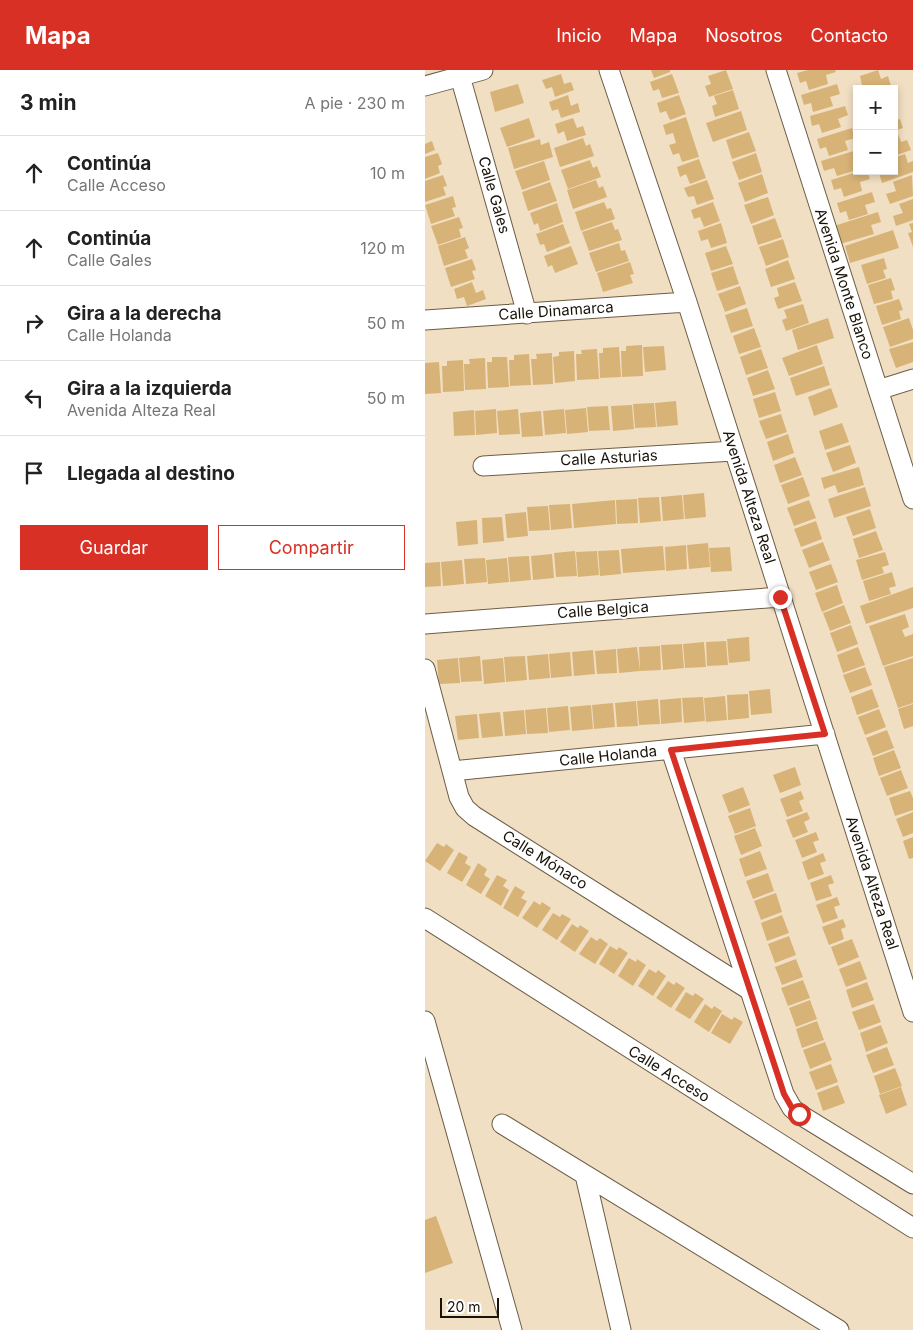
<!DOCTYPE html>
<html lang="es">
<head>
<meta charset="utf-8">
<style>
  body { margin:0; font-family:Inter,sans-serif; background:#f2f2f2; color:#222 }
  .controls { position:absolute; right:15px; top:15px; display:grid; overflow:hidden; border-radius:0px; box-shadow:0 2px 8px #0003 }
  .controls button { width:45px; height:45px; display:grid; place-items:center; padding:0; border:0; border-bottom:1px solid #e0e0e0; background:#fff; color:#222; font:25px sans-serif }
  .scale { position:absolute; left:15px; bottom:12px; width:59px; box-sizing:border-box; padding-left:5px; border:2px solid #181208; border-top:0; font-size:14px; line-height:18px; white-space:nowrap; color:#181208; -webkit-text-stroke:4px #fff; paint-order:stroke }
  .stop { position:absolute; width:15px; height:15px; margin:-11px; border:4px solid #d93025; border-radius:50%; background:#fff }
  .stop.end { background:#d93025; border-color:#fff; box-shadow:0 1px 5px #0008 }
  .list { margin:0; padding:0; list-style:none }
  h2 { display:flex; justify-content:space-between; align-items:center; height:65px; margin:0; padding:0 20px; font-size:21px }
  h2 small { font-size:16px; font-weight:400; color:#767676 }
  .list li { display:grid; grid-template-columns:32px 1fr auto; gap:15px; align-items:center; box-sizing:border-box; height:75px; padding:0 20px; border-top:1px solid #e0e0e0 }
  .list b { display:block; font-size:19px; white-space:nowrap }
  .list p { margin:0; font-size:16px; white-space:nowrap; color:#767676 }
  .list em { font-size:16px; font-style:normal; color:#767676 }
  .actions { display:flex; gap:10px; padding:15px 20px }
  .actions a { flex:1; padding:11px 0; border:1px solid #d93025; border-radius:0px; text-align:center; font-size:18px; color:#d93025 }
  .actions .main { background:#d93025; color:#fff }
  .icon { flex:none; width:28px; height:28px; fill:none; stroke:currentColor; stroke-width:2; stroke-linecap:round; stroke-linejoin:round }
  .map { position:relative; flex:none; width:488px; height:1260px; overflow:hidden }
  header { display:flex; align-items:center; gap:30px; box-sizing:border-box; height:70px; padding:0 25px; background:#d93025; color:#fff }
  header strong { font-size:24px }
  nav { display:flex; gap:28px; margin-inline-start:auto; font-size:18px }
  main { display:flex }
  aside { flex:1; background:#fff }
  .map>svg:first-child { display:block }
  .building { fill:#d8b377 }
  .lines { fill:none; stroke-linecap:round; stroke-linejoin:round }
  .street-casing { stroke:#6d5d45; stroke-width:21 }
  .street { stroke:#fff; stroke-width:19 }
  .route { stroke:#d93025; stroke-width:6 }
  .labels { text-anchor:middle; stroke-width:4; stroke-linejoin:round; paint-order:stroke }
  .street-label { font-size:15px; fill:#181208; stroke:#fff }
</style>
</head>
<body>
<header>
<strong>Mapa</strong>
<nav><a>Inicio</a><a>Mapa</a><a>Nosotros</a><a>Contacto</a></nav>
</header>
<main>
<aside>
<h2>3 min<small>A pie · 230 m</small></h2>
<ul class="list">
<li><svg class="icon" aria-label="ahead" viewBox="0 0 24 24"><path d="M12 20V5M6 11l6-6 6 6"/></svg><div><b>Continúa</b><p>Calle Acceso</p></div><em>10 m</em></li>
<li><svg class="icon" aria-label="ahead" viewBox="0 0 24 24"><path d="M12 20V5M6 11l6-6 6 6"/></svg><div><b>Continúa</b><p>Calle Gales</p></div><em>120 m</em></li>
<li><svg class="icon" aria-label="right" viewBox="0 0 24 24"><path d="M7 20v-9h11M14 6l5 5-5 5"/></svg><div><b>Gira a la derecha</b><p>Calle Holanda</p></div><em>50 m</em></li>
<li><svg class="icon" aria-label="left" viewBox="0 0 24 24"><path d="M17 20v-9H6M10 6l-5 5 5 5"/></svg><div><b>Gira a la izquierda</b><p>Avenida Alteza Real</p></div><em>50 m</em></li>
<li><svg class="icon" aria-label="arrive" viewBox="0 0 24 24"><path d="M6 21V4h12l-3 4 3 4H6"/></svg><div><b>Llegada al destino</b></div></li>
</ul>
<div class="actions"><a class="main">Guardar</a><a>Compartir</a></div>
</aside>
<div class="map">
<svg width="488" height="1260" viewBox="0 0 488 1260">
  <rect width="100%" height="100%" fill="#f1dfc4"/>
  <path class="building" d="M226 0H245V2L229 8Z
    M301 0 308 19 284 27 280 16 286 14 283 6Z
    M383 0H410L411 2 401 5 403 14 384 20 381 11 375 13 372 3Z
    M453 0 456 9 463 6 466 16 458 19H432L431 29 428 18 437 15 435 6Z
    M136 4 139 14 146 12 149 20 130 27 127 17 121 19 117 10Z
    M247 4 254 23 237 28 234 19 228 21 225 12Z
    M93 14 99 33 70 42 65 22Z
    M412 14 415 24 405 27 408 36 388 42 386 33 379 35 376 25Z
    M308 20 314 39 290 47 287 36 292 34 289 26Z
    M143 25 146 36 153 33 155 42 136 48 133 39 127 41 124 32Z
    M254 25 261 44 245 50 241 41 235 43 232 33Z
    M420 36 423 45 413 49 416 57 397 63 394 54 387 56 385 46Z
    M316 41 322 60 288 72 281 53Z
    M261 47 274 87 257 92 254 83 248 85 244 75 251 73 248 63 241 65 238 55Z
    M104 48 110 67 82 77 75 58Z
    M148 48 152 58 158 56 161 65 142 71 139 61 133 64 130 54Z
    M475 49 478 58 469 61V51Z
    M427 58 430 68 420 71 423 80 404 86 401 77 395 79 392 69Z
    M324 62 331 81 307 89 301 70Z
    M473 64 476 72 482 70 486 80 469 86V65Z
    M158 68 161 76 165 74 169 86 135 97 129 78Z
    M115 69 116 75 124 72 128 87 89 99 83 78Z
    M7 71 10 80 0 84V74Z
    M432 80V100L412 106 409 98 399 101 396 91Z
    M13 83 17 94 13 96 15 103 0 109V87Z
    M331 83 337 102 314 110 307 92Z
    M480 84 483 93 488 91V102L457 113 454 103 469 101V88Z
    M274 89 281 108 265 114 261 104 255 107 252 97Z
    M165 90 168 98 172 96 176 107 143 119 136 100Z
    M119 91 125 110 97 120 90 101Z
    M435 101H442L445 109 435 112 437 121 419 127 416 118 409 120 406 110Z
    M337 104 343 123 320 132 313 113Z
    M18 105 22 116 18 117 21 125 0 132V111Z
    M487 105 488 126 465 134 461 124 471 121 468 112Z
    M171 110 174 118 178 116 182 127 148 139 142 120Z
    M282 110 289 129 272 135 269 126 263 127 259 118Z
    M125 112 132 131 103 141 97 122Z
    M447 122 450 132 440 135 443 144 424 150 421 141 415 143 412 133Z
    M28 126 31 137 27 138 30 146 6 154 0 135Z
    M343 127 349 145 326 154 319 135Z
    M488 129V150L471 156 468 146 478 143 474 134Z
    M179 132 182 139 186 138 190 149 156 161 150 142Z
    M288 132 295 151 279 157 275 147 269 149 266 140Z
    M132 133 138 152 115 161 113 153 109 155 105 143Z
    M453 142 456 152 446 155 449 164 415 174 409 156Z
    M34 147 38 158 34 159 36 167 13 175 6 156Z
    M350 148 357 167 333 175 327 156Z
    M187 152 190 160 193 159 197 170 164 181 157 162Z
    M296 153 302 173 286 178 283 169 276 171 273 161Z
    M488 153V177L483 163 487 162 484 154Z
    M138 154 145 173 122 182 119 174 115 175 111 164Z
    M468 160 474 178 425 193 420 176Z
    M40 167 44 178 40 180 43 188 19 196 13 176Z
    M358 169 364 187 341 196 334 177Z
    M194 173 196 181 200 180 204 191 171 202 164 183Z
    M146 176 153 194 130 203 127 195 123 197 119 186Z
    M301 176 308 194 286 201 280 183Z
    M459 188 462 199 458 200 461 208 442 214 436 195Z
    M47 189 51 200 47 201 50 209 26 217 20 198Z
    M363 190 370 209 346 217 340 199Z
    M205 192 209 204 205 205 208 213 178 222 172 203Z
    M308 196 314 214 292 221 286 203Z
    M466 208 470 220 466 221 468 229 449 234 443 215Z
    M47 212 51 223 58 220 61 229 42 236 39 227 32 229 29 219Z
    M370 212 377 231 353 239 349 228 354 226 352 218Z
    M315 216 321 234 300 242 293 224Z
    M474 229 478 240 474 241 476 249 457 255 451 236Z
    M378 234 384 253 361 261 357 250 362 248 359 240Z
    M322 238 328 256 306 263 300 245Z
    M403 248 409 268 373 280 367 260Z
    M484 248 488 260V269L465 277 458 257Z
    M329 258 336 277 314 284 308 266Z
    M488 272V292L471 298 464 279Z
    M217 275 218 306 197 307 196 281H201V276Z
    M392 275 398 294 364 306 357 288Z
    M239 276 241 300 220 302 218 277Z
    M194 277 196 307 175 308 174 283H178V278Z
    M172 279 174 309 152 310 151 284H157L156 280Z
    M336 279 343 298 321 305 315 287Z
    M149 281 150 311 130 313 128 287 134 286V282Z
    M127 283 128 314 108 315 106 289H112L111 284Z
    M104 284 106 315 85 316 84 290H89V285Z
    M67 287H82L84 317 63 318 62 292H67Z
    M60 288 61 319 40 320 39 294H45L44 289Z
    M38 290 39 321 18 322 17 296H22V291Z
    M14 292 16 323 0 324V293Z
    M399 296 405 315 371 326 365 308Z
    M343 300 350 319 328 326 322 308Z
    M406 318 413 337 389 346 383 327Z
    M350 322 356 341 334 348 328 329Z
    M251 331 253 355 232 357 230 333Z
    M229 333 231 357 210 358 208 334Z
    M207 335 209 359 188 361 186 336Z
    M183 336 185 360 164 361 162 337Z
    M161 338 163 362 142 364 140 340Z
    M71 339 72 363 51 365 50 341Z
    M93 339 95 364 74 365 72 341Z
    M139 339 141 363 120 365 118 341Z
    M49 340 50 365 29 366 28 342Z
    M116 341 118 366 97 367 95 343Z
    M356 344 362 362 341 369 334 351Z
    M417 353 424 372 400 380 394 361Z
    M363 364 369 383 348 391 342 372Z
    M425 375 431 393 408 402 401 383Z
    M370 387 377 405 355 413 349 395Z
    M434 397 439 415 413 423 410 415 399 419 396 408Z
    M378 407 385 426 363 434 356 415Z
    M440 417 446 436 409 448 403 429Z
    M279 423 281 447 260 449 258 425Z
    M257 425 259 449 238 451 236 427Z
    M234 427 236 451 215 453 213 428Z
    M212 429 213 453 192 454 191 430Z
    M190 430 191 454 170 456 169 439 170 456 149 458 147 434Z
    M384 430 391 448 369 456 362 438Z
    M145 434 147 458 126 460 124 435Z
    M123 436 125 460 104 461 102 437Z
    M445 439 451 458 428 466 421 447Z
    M101 442 103 466 82 468 80 444Z
    M77 447 79 471 58 473 57 448Z
    M52 450 53 474 33 476 31 452Z
    M391 451 397 469 376 477 369 459Z
    M451 461 458 480 434 488 428 469Z
    M398 472 405 490 384 498 377 480Z
    M283 473 285 497 264 499 262 475Z
    M261 475 262 499 241 501 240 477Z
    M238 476 240 500 198 503 196 479Z
    M305 477 307 501 286 502 284 478Z
    M194 480 196 504 175 506 173 481Z
    M150 481 152 506 131 507 129 483Z
    M172 481 174 505 153 507 151 482Z
    M460 482 464 495 457 497 459 503 437 510 431 490Z
    M127 484 129 508 108 510 106 486Z
    M104 486 106 510 85 512 83 487Z
    M60 488 62 512 41 514 39 489Z
    M82 488 84 512 63 514 61 490Z
    M37 490 39 514 18 516 16 492Z
    M15 492 16 516 0 517V493Z
    M406 494 413 512 391 520 384 502Z
    M467 502 471 516 464 518 466 524 444 531 438 511Z
    M412 515 418 533 397 542 390 523Z
    M488 517V538L441 554 435 536Z
    M419 535 426 553 405 561 398 543Z
    M480 544 484 557 477 560 480 567 488 564V586L458 596 444 556Z
    M426 555 433 574 412 582 405 563Z
    M324 567 325 591 304 593 302 569Z
    M301 571 303 595 282 596 281 572Z
    M279 572 281 597 260 598 258 574Z
    M257 574 259 598 238 600 236 575Z
    M235 576 236 600 215 601 214 577Z
    M212 577 215 601 194 603 192 579Z
    M433 577 440 595 418 603 412 585Z
    M191 579 192 603 172 604 170 581Z
    M168 580 170 604 149 606 147 582Z
    M145 582 147 606 126 608 124 584Z
    M123 584 125 608 104 610 102 586Z
    M55 586 57 611 36 612 34 588Z
    M100 586 102 610 81 612 79 587Z
    M33 588 35 613 14 614 12 590Z
    M78 588 80 612 59 614 57 590Z
    M488 588V633L473 638 459 597Z
    M440 597 447 615 425 623 418 605Z
    M345 619 347 643 326 645 324 621Z
    M447 619 454 637 432 645 426 627Z
    M323 624 324 648 303 650 302 625Z
    M300 626 302 650 281 652 279 628Z
    M278 627 280 651 259 653 257 628Z
    M256 628 257 652 236 654 235 630Z
    M233 629 235 654 214 655 212 631Z
    M211 631 213 656 192 657 190 633Z
    M188 633 190 657 169 659 167 635Z
    M488 634V656L479 659 473 639Z
    M166 635 168 659 147 661 145 637Z
    M143 636 145 660 124 662 122 638Z
    M121 638 123 663 102 664 100 640Z
    M454 639 461 657 440 665 433 647Z
    M99 640 101 664 80 666 78 642Z
    M75 642 78 666 57 668 54 644Z
    M52 644 54 668 33 670 30 646Z
    M462 660 469 678 448 686 441 668Z
    M469 680 476 698 454 706 448 688Z
    M370 697 376 715 355 723 348 705Z
    M476 700 483 718 462 726 455 708Z
    M318 717 325 735 304 743 297 725Z
    M376 721 379 729 374 731 378 741 362 747 355 729Z
    M485 721 488 728V740L470 746 464 728Z
    M325 738 331 756 310 764 303 746Z
    M382 742 385 749 379 752 383 762 368 768 361 750Z
    M488 742V763L478 767 471 749Z
    M330 758 337 776 316 785 309 766Z
    M391 762 394 770 388 772 392 782 377 788 370 770Z
    M488 767V788L484 789 478 771Z
    M12 773 19 777 21 774 29 780 15 801 0 791Z
    M335 781 342 799 320 807 314 789Z
    M34 782 43 787 40 793 46 797 37 812 22 803Z
    M398 783 401 791 395 793 399 804 383 810 377 792Z
    M53 793 62 799 59 805 65 809 56 824 41 815Z
    M343 803 349 821 328 829 321 811Z
    M72 805 82 810 78 816 84 820 76 836 60 826Z
    M406 805 409 813 403 815 407 826 391 831 385 813Z
    M90 816 100 822 96 828 102 831 93 847 78 838Z
    M351 823 357 842 336 850 329 831Z
    M412 827 415 835 409 837 413 848 398 853 391 835Z
    M109 831 115 835 117 832 126 838 112 858 97 848Z
    M128 843 135 847 137 844 146 849 132 870 117 860Z
    M357 845 364 863 342 871 336 853Z
    M418 849 421 857 416 859 419 869 404 875 397 857Z
    M147 854 153 858 155 855 164 861 150 882 135 872Z
    M364 866 371 885 350 893 343 874Z
    M166 867 172 871 175 868 183 874 170 894 154 884Z
    M427 869 434 887 413 896 406 877Z
    M185 876 192 880 194 877 203 883 189 904 174 894Z
    M204 888 211 892 212 889 221 895 208 916 193 906Z
    M371 889 378 907 357 915 350 897Z
    M435 891 442 909 421 917 414 899Z
    M224 899 231 903 233 900 241 906 228 926 213 916Z
    M378 910 385 928 363 936 356 918Z
    M243 911 249 915 251 912 260 918 246 938 231 928Z
    M442 912 449 930 427 938 421 920Z
    M261 922 268 926 270 923 279 929 265 949 250 940Z
    M385 930 392 949 371 957 364 938Z
    M280 934 287 939 289 936 297 941 284 962 269 952Z
    M449 934 456 952 434 960 427 942Z
    M297 944 307 950 309 947 318 952 305 974 286 963Z
    M392 951 399 970 377 978 371 959Z
    M456 955 463 973 441 982 435 963Z
    M400 972 407 990 385 999 378 980Z
    M462 977 469 995 448 1003 441 985Z
    M406 994 413 1012 391 1020 384 1002Z
    M470 998 477 1016 455 1024 449 1006Z
    M413 1015 420 1033 398 1041 392 1023Z
    M476 1017 482 1035 461 1044 454 1025Z
    M11 1146 28 1193 0 1203V1150Z"/>
  <g class="lines">
    <defs>
      <path id="street" d="M184 0 262 232 488 942
        M351 0 488 429
        M35 6 102 244
        M0 16 58 0
        M0 250 262 232
        M453 320 488 309
        M58 396 309 381
        M0 554 355 527
        M0 599 34 727 40 738 49 746 323 919
        M246 680 359 1024 367 1038 374 1044 488 1114
        M27 701 400 664
        M0 848 488 1158
        M0 951 87 1260
        M77 1054 414 1260
        M160 1105 196 1260"/>
    </defs>
    <use href="#street" class="street-casing"/>
    <use href="#street" class="street"/>
  </g>
  <g class="lines">
    <path class="route" d="M355 527 400 664 246 680 359 1024 367 1038 374 1044"/>
  </g>
  <g class="labels">
    <g class="street-label">
      <text transform="translate(69 125) rotate(74)" y="5">Calle Gales</text>
      <text transform="translate(419 214) rotate(72)" y="5">Avenida Monte Blanco</text>
      <text transform="translate(131 241) rotate(-4)" y="5">Calle Dinamarca</text>
      <text transform="translate(184 388) rotate(-3)" y="5">Calle Asturias</text>
      <text transform="translate(324 427) rotate(72)" y="5">Avenida Alteza Real</text>
      <text transform="translate(178 540) rotate(-4)" y="5">Calle Belgica</text>
      <text transform="translate(183 686) rotate(-6)" y="5">Calle Holanda</text>
      <text transform="translate(120 790) rotate(32)" y="5">Calle Mónaco</text>
      <text transform="translate(447 813) rotate(72)" y="5">Avenida Alteza Real</text>
      <text transform="translate(244 1004) rotate(32)" y="5">Calle Acceso</text>
    </g>
  </g>
</svg>
<div class="controls">
<button>+</button>
<button>−</button>
</div>
<div class="scale">20 m</div>
<div class="stop" style="left:374px;top:1044px"></div>
<div class="stop end" style="left:355px;top:527px"></div>
</div>
</main>
</body>
</html>
